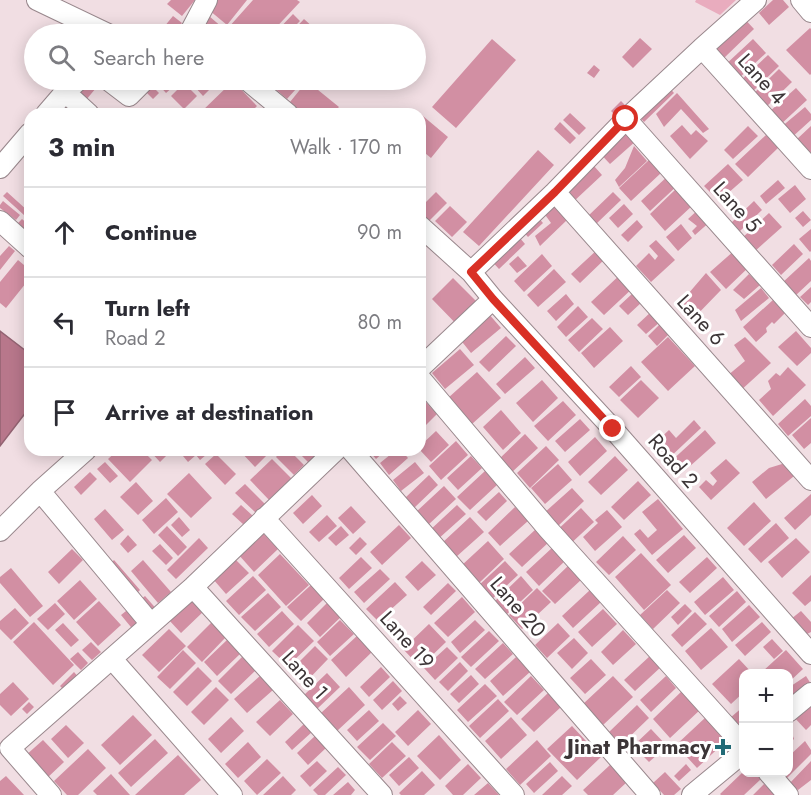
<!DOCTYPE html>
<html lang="en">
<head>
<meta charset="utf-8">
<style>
  body { margin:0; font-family:Jost,sans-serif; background:#f2f2f3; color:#2b2b33 }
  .controls { position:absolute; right:18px; bottom:18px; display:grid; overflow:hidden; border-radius:12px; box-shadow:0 3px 15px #0003 }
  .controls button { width:54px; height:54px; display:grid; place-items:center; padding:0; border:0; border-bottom:2px solid #e1e1e2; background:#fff; color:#2b2b33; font:30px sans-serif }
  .stop { position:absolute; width:18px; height:18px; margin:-14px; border:4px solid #d93025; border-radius:50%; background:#fff }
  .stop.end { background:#d93025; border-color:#fff; box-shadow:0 2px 6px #0008 }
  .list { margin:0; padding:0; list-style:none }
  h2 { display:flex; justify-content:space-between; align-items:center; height:78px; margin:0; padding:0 24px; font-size:26px }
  h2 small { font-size:20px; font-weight:400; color:#7c7c81 }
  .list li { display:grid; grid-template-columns:39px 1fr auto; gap:18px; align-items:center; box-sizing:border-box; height:90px; padding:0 24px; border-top:2px solid #e1e1e2 }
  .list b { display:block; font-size:22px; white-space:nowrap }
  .list p { margin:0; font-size:20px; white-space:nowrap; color:#7c7c81 }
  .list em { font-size:20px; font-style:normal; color:#7c7c81 }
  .icon { flex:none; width:33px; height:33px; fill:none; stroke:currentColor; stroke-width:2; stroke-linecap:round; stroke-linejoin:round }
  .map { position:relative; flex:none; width:811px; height:795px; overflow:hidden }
  .search { position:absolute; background:#fff; box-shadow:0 3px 15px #0003; left:24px; top:24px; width:402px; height:66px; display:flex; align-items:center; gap:15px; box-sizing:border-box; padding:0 21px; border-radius:33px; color:#7c7c81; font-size:22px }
  .panel { position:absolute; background:#fff; box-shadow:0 3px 15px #0003; left:24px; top:108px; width:402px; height:348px; border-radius:18px }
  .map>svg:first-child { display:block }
  .green { fill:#e9acbe }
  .water { fill:#b8778b; stroke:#936372; stroke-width:1.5 }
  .building { fill:#d28fa3 }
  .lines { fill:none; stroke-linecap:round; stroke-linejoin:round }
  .minor-casing { stroke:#99888d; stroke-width:22 }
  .minor { stroke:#fff; stroke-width:20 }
  .route { stroke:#d93025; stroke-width:8 }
  .poi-dot { fill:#226b77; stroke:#fff; stroke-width:2 }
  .labels { text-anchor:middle; stroke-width:6; stroke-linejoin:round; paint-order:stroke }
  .street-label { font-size:21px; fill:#3c3537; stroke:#fff }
  .poi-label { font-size:21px; font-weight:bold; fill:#3c3537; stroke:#fff; text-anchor:end }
</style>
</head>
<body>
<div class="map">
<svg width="811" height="795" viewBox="0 0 811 795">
  <rect width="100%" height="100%" fill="#f1dee3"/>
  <path class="green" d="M696 0H736L720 15 695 2Z"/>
  <path class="water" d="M0 331 30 354V407L0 446Z"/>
  <path class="building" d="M171 0H195L182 16 167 4Z
    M218 0H247L227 25 209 10Z
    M253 0H297L300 2 270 34H236L228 28Z
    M773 0H783L789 7 769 25 759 13Z
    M293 14 300 21 287 34H274Z
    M741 15 754 29 724 58 710 44Z
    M173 16 182 23 172 34H160L159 33Z
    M209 16 230 34H211L201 26Z
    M304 19 315 29 310 34H290Z
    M76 23 86 33 84 34H64Z
    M810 28 811 29V74L810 75 786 50Z
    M640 38 652 49 633 68 622 57Z
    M492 39 516 60 456 128 432 107Z
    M753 39 766 53 737 80 724 66Z
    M768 55 779 66 750 94 739 82Z
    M594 65 600 70 594 78 587 73Z
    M779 69 792 82 764 109 751 96Z
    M158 80H181L166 93 156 82Z
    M200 80H207L213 86 203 96 194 86Z
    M277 80H304L287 99 272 86Z
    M89 81 96 88 86 100 78 94Z
    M233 81 257 106 249 114H199Z
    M307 81 339 107 332 114H304L290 102Z
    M184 83 197 96 184 109 171 96Z
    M666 84 674 93 644 122 636 113Z
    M151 85 159 93 153 99 145 91Z
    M796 88 807 100 779 126 768 113Z
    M677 93 709 129 703 133 681 109 664 127 656 114Z
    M621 101 628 108 618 118 611 111Z
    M805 107 811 114V120L790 139 780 128Z
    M417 111 448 137 431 158 420 149V114H414Z
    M570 113 586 128 579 135 563 120Z
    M560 122 576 138 570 144 554 129Z
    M621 123 637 140 610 164 595 148Z
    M682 125 691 135 696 130 708 141 690 159 670 136Z
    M748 126 758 136 733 159 724 150Z
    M811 126V156L796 140Z
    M766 135 778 148 748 177 735 164Z
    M634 146 647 161 619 187 615 180 625 168Z
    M538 150 554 165 479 246 463 232Z
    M586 157 602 175 572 203 557 184Z
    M649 160 661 173 631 201 619 188Z
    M728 164 743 180 719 201 704 186Z
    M670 174 679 184 650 211 641 201Z
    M778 180 785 188 766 204 760 196Z
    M795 185 806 199 790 213 778 199Z
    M677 188 693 205 665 231 650 214Z
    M7 192 28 211 24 215 3 196Z
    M436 192 447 203 428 222 420 214V208Z
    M613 192 621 200 595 225 587 217Z
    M3 201 20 215 16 220 0 208V205Z
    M754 201 762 210 739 232 731 223Z
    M552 202 567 220 540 246 535 236 551 223 541 209Z
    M624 204 633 214 618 228 609 218Z
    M450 206 467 222 452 237 435 221Z
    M700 208 712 220 695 235 692 231 697 226 688 219Z
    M803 211 811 220 803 227 795 218Z
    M769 213 782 227 754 252 741 239Z
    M535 214 543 223 528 237 520 228Z
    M22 219 30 226V231L27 234 16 225Z
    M637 220 643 227 628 242 621 235Z
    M681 224 692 238 678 251 666 237Z
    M811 229V251L810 252 799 239Z
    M514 231 525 244 499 269 487 256Z
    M656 240 675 260 651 282 636 266 649 253 655 260 658 256 649 246Z
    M794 244 803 254 781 275 772 265Z
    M9 246 15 251 0 270V256Z
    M598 249 606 258 580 283 571 274Z
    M735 250 750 266 726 289 710 272Z
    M542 254 552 266 524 292 514 281Z
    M518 256 527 266 517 273 509 264Z
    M809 258 811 261V281L795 296 782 283Z
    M18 260 30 270V278L6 308 0 303V282Z
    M554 269 566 282 538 307 527 295Z
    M623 272 635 286 604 315 591 302Z
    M706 273 721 290 691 321 680 307 688 294Z
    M749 274 760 285 744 299 733 290Z
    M453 278 488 313 501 328 471 353 459 338 465 333 432 299Z
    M811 287V302L808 305 800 297Z
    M761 288 769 298 741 321 735 310Z
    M633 293 642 302 628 315 619 306Z
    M566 294 574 304 556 321 547 311Z
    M773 300 785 313 774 324 772 322 766 328 767 332 756 342 743 327Z
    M578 306 588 317 566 337 557 327Z
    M652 311 661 321 646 334 637 325Z
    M592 318 603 329 579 352 568 340Z
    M662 322 671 332 657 346 648 336Z
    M610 327 623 341 594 368 581 353Z
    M796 331 811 348V353L797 366 778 347Z
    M506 336 516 346 489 372 479 362Z
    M668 337 695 366 668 391 641 362Z
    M745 337 771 363 739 392 727 376 745 361 734 345Z
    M460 349 474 365 445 389 432 373Z
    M525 357 535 368 505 394 496 384Z
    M631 366 641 377 619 397 609 387Z
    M788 367 806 385 773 416 759 400 771 389 768 381 776 373 780 376Z
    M477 372 501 398 472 424 448 398Z
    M542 380 558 398 533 422 516 403Z
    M641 380 659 398 638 418 620 400Z
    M420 396 437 414 420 431Z
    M805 399 811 406V416L788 436 778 424Z
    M563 401 576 415 548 441 534 426Z
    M501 410 521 433 503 450 483 427Z
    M811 418V443L804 449 792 435Z
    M580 419 590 430 565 452 555 441Z
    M694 420 701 428 667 460 654 444 669 430 676 438Z
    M705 430 716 443 680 475 669 463Z
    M436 431 449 445 431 462 420 450V446Z
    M525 434 538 448 511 473 498 460Z
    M595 437 607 451 580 476 568 462Z
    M456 441 468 455 441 480 429 466Z
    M546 446 559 460 530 488 517 473Z
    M118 450H142L152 460 130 482 108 459Z
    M149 450H166L169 453 160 462Z
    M178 450H212L200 460 196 455 188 462Z
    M239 450H262L267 455 255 467Z
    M282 450H289L304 465 294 475 276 457Z
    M296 450H316L321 455 311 465Z
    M368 450H386L376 459Z
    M396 450H401L408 458 389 475 380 463Z
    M216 454 236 474 225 485 205 464Z
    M471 456 482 468 458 490 447 478Z
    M615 456 628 470 601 495 588 482Z
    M272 459 292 479 270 501 250 480Z
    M726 459 740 473 711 500 699 487 706 480 713 486 717 481 710 473Z
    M105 462 118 476 110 483 97 469Z
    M415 462 424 473 401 491 393 480Z
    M558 464 572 480 545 504 531 488Z
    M782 464 792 465 799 472 766 499 752 482 769 468Z
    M485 471 497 485 470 510 457 497Z
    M90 472 97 479 81 495 74 487Z
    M189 473 212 498 191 518 167 494Z
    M429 475 438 485 414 508 405 498Z
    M638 481 651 495 624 520 611 507Z
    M136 482 153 501 138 515 120 497Z
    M245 484 265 504 256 513 235 493Z
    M444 486 456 499 428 525 416 512Z
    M572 488 584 501 557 527 544 513Z
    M499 492 507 501 486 521 477 512Z
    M811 494V515L795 530 784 518Z
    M312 495 322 506 303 524 293 513Z
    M166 498 178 512 154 534 142 520Z
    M658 499 683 529 652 555 634 534 640 529 648 538 657 530 642 512Z
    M754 502 771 521 744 546 727 528Z
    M241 505 253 516 244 525 232 514Z
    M457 505 466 514 437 540 429 531Z
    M351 506 366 522 353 534 338 518Z
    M515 507 528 521 500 546 488 533Z
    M581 508 594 522 567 547 554 533Z
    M105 509 124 530 112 540 94 519Z
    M607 510 622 527 595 551 583 537 598 523 595 520Z
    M327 515 337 526 319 542 309 532Z
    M179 517 190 530 182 537 171 525Z
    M470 517 484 532 456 557 442 543Z
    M776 523 789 538 761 563 748 549Z
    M399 525 411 538 382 565 370 552Z
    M167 526 187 547 178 556 158 535Z
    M341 526 349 535 336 546 328 538Z
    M536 529 549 542 522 567 509 554Z
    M262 532 278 549 254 572 238 554Z
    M128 535 137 545 128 553 120 544Z
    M684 535 696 548 668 573 656 560Z
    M623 536 636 550 609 575 596 562Z
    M360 537 367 544 356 555 349 548Z
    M199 538 208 548 176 579 167 570Z
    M796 538 810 552 782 578 768 562Z
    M488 541 504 559 478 584 461 566Z
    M160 544 173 558 166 565 152 551Z
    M553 547 566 560 539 586 526 572Z
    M72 549 83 560 59 584 48 572Z
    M641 553 671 585 644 610 615 577Z
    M280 554 309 585 286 606 258 575Z
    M361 557 372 568 349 589 339 578Z
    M707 557 717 568 690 593 679 582Z
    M235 559 249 573 226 594 213 579Z
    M114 560 140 590 133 597 107 567Z
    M143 560 171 592 158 603 131 571Z
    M422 561 436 575 418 591 405 577Z
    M505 561 518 575 491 600 478 586Z
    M569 565 582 579 555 604 542 591Z
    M11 568 43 606 30 617 0 583V577Z
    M380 569 390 579 364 603 354 592Z
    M811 575V601L805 606 792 593Z
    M253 576 266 590 239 615 226 601Z
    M521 576 533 590 506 615 494 602Z
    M723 577 734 590 705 615 694 602Z
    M80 580 97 599 74 620 57 601Z
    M395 582 407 595 378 621 366 609Z
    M448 583 456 591 431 615 423 607Z
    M311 585 324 599 301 621 287 607Z
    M537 588 551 602 522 629 509 615Z
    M590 590 601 602 573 628 562 616Z
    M667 590 680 603 653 629 640 615Z
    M737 591 746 602 719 627 709 616Z
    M268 593 281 607 255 631 241 617Z
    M145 596 159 612 135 632 121 615Z
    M191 597 204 611 181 633 168 619Z
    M462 597 475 612 448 637 434 623Z
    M330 600 344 614 320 637 307 623Z
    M99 601 121 625 98 646 76 622Z
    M55 603 65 614 48 630 37 619Z
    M685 604 692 611 678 625 671 617Z
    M749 605 760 617 732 642 722 629Z
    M15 608 29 623 11 640 0 629V621Z
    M603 609 617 624 592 647 578 632Z
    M282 611 294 624 269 647 257 634Z
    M801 611 811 622V632L805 635 791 619Z
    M695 612 707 624 682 647 671 635Z
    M340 620 354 634 330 656 317 642Z
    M475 620 485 630 460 653 451 642Z
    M34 622 74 665 53 685 13 642Z
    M212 622 226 637 202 662 187 647Z
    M762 622 771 632 745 656 735 645Z
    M63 623 79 640 71 647 55 630Z
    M558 623 570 636 547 658 535 645Z
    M429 624 446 642 420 667 403 649Z
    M298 625 314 641 288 666 272 651Z
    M711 628 728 647 701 670 685 651Z
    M169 629 186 646 159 672 142 655Z
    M623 630 636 644 613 665 601 652Z
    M489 631 499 641 471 667 461 657Z
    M358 635 373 651 346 677 331 660Z
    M574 638 588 653 572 669 557 653Z
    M772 639 783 651 774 659 763 647Z
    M227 640 240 654 217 676 204 662Z
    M91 642 101 652 92 660 82 650Z
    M503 643 513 654 485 679 475 669Z
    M315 646 328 659 303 685 290 671Z
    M447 647 458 658 435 680 424 668Z
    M183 650 196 663 170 689 157 677Z
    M786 650 803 669 788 683V674H765L763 671Z
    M78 652 88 663 81 670 70 659Z
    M651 655 662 666 635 691 624 680Z
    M243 656 256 670 231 694 218 681Z
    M516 657 530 672 503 696 490 681Z
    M591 659 606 675 585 694 570 678Z
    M739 659 753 674H744V692L731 704 712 684Z
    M460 662 468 671 448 691 439 682Z
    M198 667 212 681 187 706 173 692Z
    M381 667 390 677 369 697 360 687Z
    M74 672 80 679 66 692 60 686Z
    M327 673 340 687 317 709 304 695Z
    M261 675 273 690 247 713 234 699Z
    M471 675 479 684 459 703 450 694Z
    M531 676 544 690 517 715 504 702Z
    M613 676 633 697 603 725 583 704Z
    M666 676 676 688 651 712 640 700Z
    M806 676 811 684V687L788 703V688Z
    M393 681 402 691 382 710 373 700Z
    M13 682 29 699 11 716 0 705V694Z
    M485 684 497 696 468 722 457 710Z
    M216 687 229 700 204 725 191 712Z
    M349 687 365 705 337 731 321 713Z
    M683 690 701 709 670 738 653 719Z
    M548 693 561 707 534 732 521 719Z
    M811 695V725L806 730 791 714Z
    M400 696 407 703 398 711 392 704Z
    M498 699 509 711 480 738 469 726Z
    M280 700 293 714 270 736 256 722Z
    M29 702 34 707 27 714 22 709Z
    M637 705 649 718 621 745 609 732Z
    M744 706V732L730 718Z
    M369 710 379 721 357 741 347 730Z
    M418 710 431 724 408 746 395 732Z
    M133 715 152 735 120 765 101 745Z
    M231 717 244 731 221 753 208 739Z
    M511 717 527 735 501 759 485 741Z
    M706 717 727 740 697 768 676 745Z
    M788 722 794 739 788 744Z
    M383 723 396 736 370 760 357 747Z
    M304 724 312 732 292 750 285 742Z
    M66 725 84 743 68 758 51 739Z
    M572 726 601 757 577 780 547 749Z
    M651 729 667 746 649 762 633 746Z
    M316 735 327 747 308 765 297 753Z
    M439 735 461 760 440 780 417 756Z
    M155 739 168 753 131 787 118 773Z
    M43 740 64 762 46 779 25 756Z
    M537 740 551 756 520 785 506 769Z
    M805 741 811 750V754L786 779 781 772H788V757Z
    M248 742 261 757 238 778 225 764Z
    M392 742 406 756 382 778 369 764Z
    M88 749 106 768 78 795H67L54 781Z
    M178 755 201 780 184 795H135Z
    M409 757 419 768 399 786 389 775Z
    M267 759 281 773 257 795 244 781Z
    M317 761 327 771 310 787 300 776Z
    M811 761V780L798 790 789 784Z
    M550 762 558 771 534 793 526 784Z
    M468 764 481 778 463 795H453L445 786Z
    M686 764 691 770 679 781 674 776Z
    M610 765 627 782 613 795H588L583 790Z
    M338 767 346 775 325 795H318L313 790Z
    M422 771 435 785 424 795H401L399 793Z
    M665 772 681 789 674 795H664L653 783Z
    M743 772H755L761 779 744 795H721L720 794Z
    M111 774 130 795H97L93 791Z
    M6 776 24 795H0V781Z
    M283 776 296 790 291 795H263Z
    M562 776 572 786 562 795H542Z
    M348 782 355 790 351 795H333Z
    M488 783 499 795H474Z
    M764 784 775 795H753Z"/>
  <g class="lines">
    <defs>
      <path id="minor" d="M37 0 108 34
        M801 0 811 12
        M189 34 207 0
        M702 48 811 169
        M108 80 129 96 145 80
        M247 80 288 114
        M65 92 89 114
        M46 114 65 92 79 80
        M626 119 811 327
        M0 168 30 133
        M555 192 811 480
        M0 221 30 248
        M420 226 471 272 493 299 613 429 811 654
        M471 272 555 192 626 119 702 48 756 0
        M420 368 493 299
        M420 378 548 529 744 746
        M86 450 40 491 151 624
        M351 450 650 795
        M264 518 514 795
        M0 531 40 491
        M193 587 382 795
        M112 659 232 795
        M788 712 811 693
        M768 772 788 795
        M51 795 10 748 193 587 336 450
        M692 795 744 752"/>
    </defs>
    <use href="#minor" class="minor-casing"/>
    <use href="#minor" class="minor"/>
  </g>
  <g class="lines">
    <path class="route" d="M613 429 493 299 471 272 555 192 626 119"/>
  </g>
  <path class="poi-dot" d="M720 738h6v6h6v6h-6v6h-6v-6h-6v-6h6z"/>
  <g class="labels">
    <g class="street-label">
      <text transform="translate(762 79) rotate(48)" y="7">Lane 4</text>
      <text transform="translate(737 207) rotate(48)" y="7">Lane 5</text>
      <text transform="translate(701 320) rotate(48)" y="7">Lane 6</text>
      <text transform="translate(673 461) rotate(49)" y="7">Road 2</text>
      <text transform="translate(518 607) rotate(49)" y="7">Lane 20</text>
      <text transform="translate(407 640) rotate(48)" y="7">Lane 19</text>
      <text transform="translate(305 675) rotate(48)" y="7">Lane 1</text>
    </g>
    <g class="poi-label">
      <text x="711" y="754">Jinat Pharmacy</text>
    </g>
  </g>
</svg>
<div class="controls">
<button>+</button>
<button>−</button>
</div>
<div class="stop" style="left:626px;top:119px"></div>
<div class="stop end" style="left:613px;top:429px"></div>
<div class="search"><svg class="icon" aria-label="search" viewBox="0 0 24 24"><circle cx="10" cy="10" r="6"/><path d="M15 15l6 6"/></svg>Search here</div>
<section class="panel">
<h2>3 min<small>Walk · 170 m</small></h2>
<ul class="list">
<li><svg class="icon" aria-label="ahead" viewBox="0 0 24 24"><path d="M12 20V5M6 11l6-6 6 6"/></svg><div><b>Continue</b></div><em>90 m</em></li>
<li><svg class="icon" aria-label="left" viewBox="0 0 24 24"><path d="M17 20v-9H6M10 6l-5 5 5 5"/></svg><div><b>Turn left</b><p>Road 2</p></div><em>80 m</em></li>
<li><svg class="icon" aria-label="arrive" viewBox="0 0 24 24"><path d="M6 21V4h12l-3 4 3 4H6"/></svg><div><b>Arrive at destination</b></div></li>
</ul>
</section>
</div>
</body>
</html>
